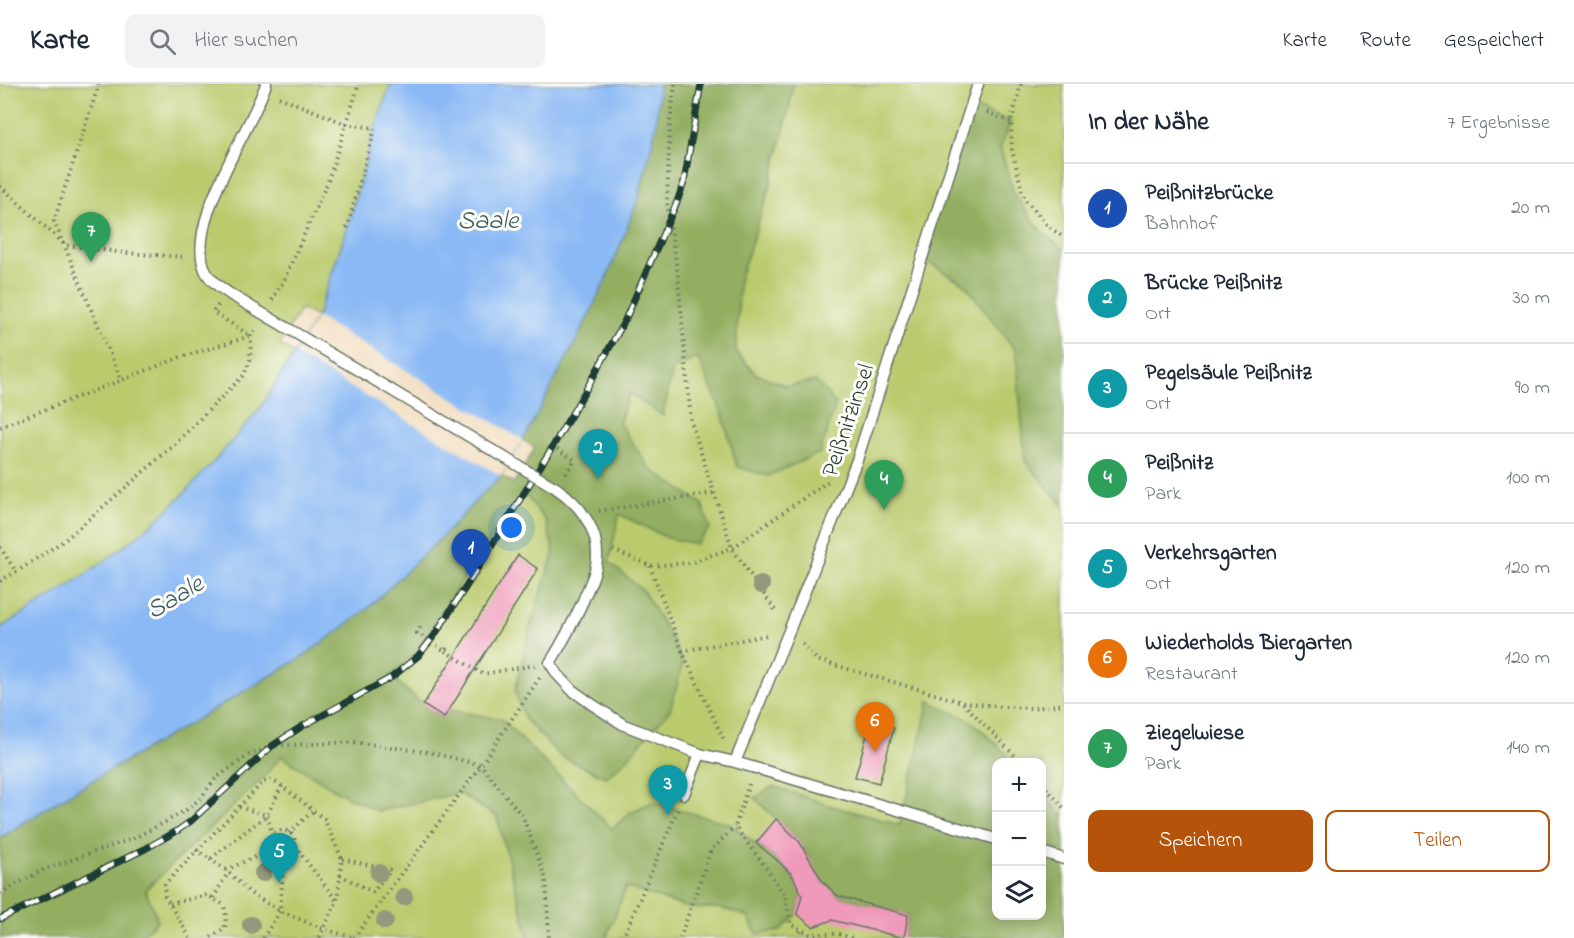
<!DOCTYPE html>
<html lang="de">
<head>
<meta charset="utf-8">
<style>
  body { margin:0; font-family:"Indie Flower",sans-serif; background:#f2f2f3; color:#1f2937 }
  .controls { position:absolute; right:18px; bottom:18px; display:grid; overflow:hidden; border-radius:12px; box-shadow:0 3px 15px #0003 }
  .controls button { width:54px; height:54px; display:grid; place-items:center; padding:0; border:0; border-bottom:2px solid #e0e1e3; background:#fff; color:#1f2937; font:30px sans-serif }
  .you { position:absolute; left:512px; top:444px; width:21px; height:21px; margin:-15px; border:4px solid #fff; border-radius:50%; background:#1a73e8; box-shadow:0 0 0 9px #1a73e833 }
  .badge { display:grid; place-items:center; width:39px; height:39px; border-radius:50%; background:#b45309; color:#fff; font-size:20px; font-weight:700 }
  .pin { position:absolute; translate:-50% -50px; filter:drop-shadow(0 2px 3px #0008) }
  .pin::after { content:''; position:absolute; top:32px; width:21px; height:18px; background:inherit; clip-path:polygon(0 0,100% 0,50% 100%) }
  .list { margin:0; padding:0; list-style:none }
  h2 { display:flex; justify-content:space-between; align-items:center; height:78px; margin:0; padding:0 24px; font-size:26px }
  h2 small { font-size:20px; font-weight:400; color:#747a83 }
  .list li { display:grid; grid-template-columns:39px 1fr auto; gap:18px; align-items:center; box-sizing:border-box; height:90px; padding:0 24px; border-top:2px solid #e0e1e3 }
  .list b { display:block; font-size:22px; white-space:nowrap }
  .list p { margin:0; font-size:20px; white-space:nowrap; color:#747a83 }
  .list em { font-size:20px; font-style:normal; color:#747a83 }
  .actions { display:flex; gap:12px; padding:18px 24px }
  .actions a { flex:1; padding:14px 0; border:2px solid #b45309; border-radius:12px; text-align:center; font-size:21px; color:#b45309 }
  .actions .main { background:#b45309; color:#fff }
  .icon { flex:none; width:33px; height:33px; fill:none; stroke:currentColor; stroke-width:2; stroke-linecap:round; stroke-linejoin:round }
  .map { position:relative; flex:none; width:1064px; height:854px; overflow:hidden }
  header { display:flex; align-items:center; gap:36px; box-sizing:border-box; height:84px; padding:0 30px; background:#fff; border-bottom:2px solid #e0e1e3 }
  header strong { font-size:28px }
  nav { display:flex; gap:33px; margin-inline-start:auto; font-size:21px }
  .search { width:420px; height:54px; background:#f2f2f3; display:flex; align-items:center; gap:15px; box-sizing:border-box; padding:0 21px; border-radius:12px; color:#747a83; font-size:22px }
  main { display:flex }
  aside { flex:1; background:#fff }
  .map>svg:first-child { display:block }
  .green { fill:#baca6d; stroke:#6c8450; stroke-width:1.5 }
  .forest { fill:#93ae60; stroke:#59764a; stroke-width:1.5 }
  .water { fill:#8ab9f5; stroke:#547b94; stroke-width:1.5 }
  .pier { fill:#f2dec0 }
  .building { fill:#ef9aba }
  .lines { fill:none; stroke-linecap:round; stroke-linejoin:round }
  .lane-casing { stroke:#697565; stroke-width:13 }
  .path { stroke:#697565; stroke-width:4; stroke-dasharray:1.5 4.5; stroke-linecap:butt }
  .lane { stroke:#fff; stroke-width:10 }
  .rail-casing { stroke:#1f3d34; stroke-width:7 }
  .rail { stroke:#fdfcf7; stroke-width:4.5; stroke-dasharray:14; stroke-linecap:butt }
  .lane-bridge-casing { stroke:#697565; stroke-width:13; stroke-linecap:butt }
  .lane-bridge { stroke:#fff; stroke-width:10 }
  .tree { fill:#93997b }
  .labels { text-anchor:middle; stroke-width:6; stroke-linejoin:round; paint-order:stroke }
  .street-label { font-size:24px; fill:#1f3d34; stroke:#fdfcf7 }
  .water-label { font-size:26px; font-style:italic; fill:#3a5c64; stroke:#fdfcf7 }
</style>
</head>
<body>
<header>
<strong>Karte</strong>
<div class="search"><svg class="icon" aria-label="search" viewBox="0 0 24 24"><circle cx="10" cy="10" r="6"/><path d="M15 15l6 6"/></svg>Hier suchen</div>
<nav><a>Karte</a><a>Route</a><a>Gespeichert</a></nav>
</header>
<main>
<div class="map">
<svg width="1064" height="854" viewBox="0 0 1064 854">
  <rect width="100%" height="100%" fill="#fdfcf7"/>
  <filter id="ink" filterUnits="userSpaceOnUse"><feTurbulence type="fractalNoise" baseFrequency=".0167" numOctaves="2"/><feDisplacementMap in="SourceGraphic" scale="12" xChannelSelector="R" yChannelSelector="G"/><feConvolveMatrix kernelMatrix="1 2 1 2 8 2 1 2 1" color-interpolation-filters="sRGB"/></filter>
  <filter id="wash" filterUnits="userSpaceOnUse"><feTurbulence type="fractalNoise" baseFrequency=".008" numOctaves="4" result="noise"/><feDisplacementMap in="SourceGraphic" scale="24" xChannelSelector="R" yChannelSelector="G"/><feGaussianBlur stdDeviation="1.35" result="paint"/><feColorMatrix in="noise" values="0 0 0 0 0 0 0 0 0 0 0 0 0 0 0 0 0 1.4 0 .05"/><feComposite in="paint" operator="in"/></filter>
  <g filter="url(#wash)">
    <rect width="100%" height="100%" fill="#f2dec0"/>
    <path class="green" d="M0 0H391L375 44 346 148 317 233 301 224 280 261 295 270C283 289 271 310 257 328 225 368 190 407 151 441 105 481 52 514 0 544Z
      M793 0H1064V166L1041 147 1014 110 1000 64 922 175 965 200 1016 267 1025 377 1064 422V733L1042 709V678H1013L996 660 971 637 900 741 828 721 773 702 756 715 799 757 823 798 838 812 908 831 904 854H606L626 803 689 824H720L747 832 757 850 780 847 631 728 612 745 501 635 444 634 423 621 390 591 415 570 467 489 524 409 546 437 554 469 531 540 515 607 525 635 560 672 605 693 623 679 637 663 683 579 671 554 644 508 609 478 619 430 668 454 702 420 649 384 619 339 629 309 673 284 698 274 722 328 737 383 816 297 787 302 756 290 736 269 739 196 770 103 789 24Z
      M281 672 344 711 378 727 459 709 497 733 529 854H139L158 836 145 806 265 692Z"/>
    <path class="forest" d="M659 0H793L789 24 770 103 739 196 736 268 756 290 787 302 816 297 836 320 820 369 768 392 737 383 722 328 698 274 673 284 663 332 629 309 619 339 649 384 702 420 710 444 696 460 668 454 619 430 609 478 644 508 671 554 683 579 670 626 623 679 606 693 560 672 525 635 515 607 531 540 554 469 546 437 524 409 500 441 467 489 415 570 390 592 423 621 443 634 449 626 501 635 612 745 631 728 652 718 730 740 778 777 792 791 802 811 797 830 780 847 757 850 747 832 720 824H689L626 803 606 854H529L497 733 459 709 378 727 344 711 281 672 265 692 145 806 158 836 139 854H0V754L61 715 299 575 337 548 367 525 452 443 480 412 501 392 514 399 535 364 523 356 546 311 638 115 656 43Z
      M972 22 1011 38 1000 64 1014 110 1041 147 1064 166V422L1025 377 1016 267 965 200 922 175Z
      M929 617 971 637 996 660 1013 678H996V832H1042V709L1064 733V854H904L908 831 838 812 823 798 799 757 755 714 773 702 828 721 900 741Z"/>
    <path class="water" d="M391 0H659L656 43 638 115 622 157 605 198 577 255 523 356 501 392 480 412 452 443 367 525 337 548 299 575 61 715 0 754V544L64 505 109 474 150 442 180 414 218 373 259 326 317 233 346 148 375 44Z"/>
    <path class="pier" d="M317 233 523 356 501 392 295 270Z"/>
    <g id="blocks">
      <path class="building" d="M518 471 538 485 444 634 423 621Z
        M871 637 894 644 879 699 855 693Z
        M776 735 799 757 823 798 838 812 908 831 904 854 832 836 813 843 797 830 802 811 792 791 778 777 756 759Z"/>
    </g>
  </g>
  <g filter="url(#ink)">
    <use href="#blocks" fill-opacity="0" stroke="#697565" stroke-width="1.5"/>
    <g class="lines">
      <defs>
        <path id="lane" d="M233 212C224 206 212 199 206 188 183 141 251 47 266 0
          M309 257 512 378
          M556 404C581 421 602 449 596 482 594 494 587 506 583 517 573 539 563 558 550 579L558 591 572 606 593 621 624 641 700 670 735 678 996 755
          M735 678 789 547 857 376 978 0
          M684 710 700 670
          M1042 768 1064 775"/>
      </defs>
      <use href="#lane" class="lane-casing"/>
      <path class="path" d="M99 0 54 137 121 296
        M675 0 670 38 667 118 678 192 691 338 732 464 777 529
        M1021 0 1011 38 1012 66 1024 114 1047 141 1064 154
        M279 13 346 40 375 44 346 148
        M987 28 1011 38
        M0 102 65 161 125 169 186 173
        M272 216 283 198 328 97 359 0
        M218 221 213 228 251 252
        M0 343 181 273 251 252
        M557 365 575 376 565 391
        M599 427 714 409
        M0 463 16 488
        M613 466 650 482 689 479 732 464 830 396
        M650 482 682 567 725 658
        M0 497 16 488 65 456 173 362 244 291 250 276 251 252 257 243
        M420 543 417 549 445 567 448 562
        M802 560 817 576 962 618 1003 623 1035 624 1064 620
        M445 567 483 590 535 581
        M682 567 768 551
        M963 619 1021 678
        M749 700 735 743 765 782 785 812 791 841 810 850H838L853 854
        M1042 700 1064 724
        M239 723 267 731 272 750
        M269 759a13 13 0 1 1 26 0a13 13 0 1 1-26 0Z
        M289 749 314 726
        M295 762 336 816
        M196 766 210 775 267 731 282 702
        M210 775 226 786 250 809 280 827 324 845 354 854
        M226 786 270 766
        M340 791 373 808 391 786 342 775
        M0 809 45 785 132 755 162 740 186 726 200 715 216 694 249 671 272 662 354 658 433 669 481 681 523 733 546 795 549 854
        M213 814 228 789
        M170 820 207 811C227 822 227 821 225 844L209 854
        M190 854 165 812 164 801 263 698 271 696 282 702 324 735 342 775 337 817 319 854
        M263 854 280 827 284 772
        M354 854 481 681 540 593
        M623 854 678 725
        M680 854 711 766 735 743
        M798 854 801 846"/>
      <use href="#lane" class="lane"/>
      <defs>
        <path id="rail" d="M0 835 145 765 177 747 191 737 272 662 301 643 392 593 418 572 434 552 471 495 553 362 587 304 625 236 677 118 684 98 701 0"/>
      </defs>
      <use href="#rail" class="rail-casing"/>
      <use href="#rail" class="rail"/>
      <defs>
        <path id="lane-bridge" d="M233 212 309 257
          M512 378 556 404"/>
      </defs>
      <use href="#lane-bridge" class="lane-bridge-casing"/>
      <use href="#lane-bridge" class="lane-bridge"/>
    </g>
    <g class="tree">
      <circle cx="761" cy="501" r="9"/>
      <circle cx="263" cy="789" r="9"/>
      <circle cx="379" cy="789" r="9"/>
      <circle cx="404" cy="813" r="9"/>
      <circle cx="385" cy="837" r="9"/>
      <circle cx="251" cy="841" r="9"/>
    </g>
  </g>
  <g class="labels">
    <g class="street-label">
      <text transform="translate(847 336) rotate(-71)" y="8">Peißnitzinsel</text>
    </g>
    <g class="water-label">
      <text x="488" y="144">Saale</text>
      <text transform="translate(174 512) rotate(-31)" y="9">Saale</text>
    </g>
  </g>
</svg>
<div class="controls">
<button>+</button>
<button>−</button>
<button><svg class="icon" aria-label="layers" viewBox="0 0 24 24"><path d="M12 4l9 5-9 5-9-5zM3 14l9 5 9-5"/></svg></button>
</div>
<div class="you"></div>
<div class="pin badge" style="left:471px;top:495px;background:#1a4fb4">1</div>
<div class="pin badge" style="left:598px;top:395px;background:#0f9aa8">2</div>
<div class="pin badge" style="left:668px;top:731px;background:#0f9aa8">3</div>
<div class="pin badge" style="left:884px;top:426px;background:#2e9e5b">4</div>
<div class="pin badge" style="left:279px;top:799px;background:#0f9aa8">5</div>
<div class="pin badge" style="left:875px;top:668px;background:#e8710a">6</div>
<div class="pin badge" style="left:91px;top:178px;background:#2e9e5b">7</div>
</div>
<aside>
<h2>In der Nähe<small>7 Ergebnisse</small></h2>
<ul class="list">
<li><span class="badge" style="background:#1a4fb4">1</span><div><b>Peißnitzbrücke</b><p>Bahnhof</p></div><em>20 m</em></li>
<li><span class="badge" style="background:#0f9aa8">2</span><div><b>Brücke Peißnitz</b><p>Ort</p></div><em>30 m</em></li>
<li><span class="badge" style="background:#0f9aa8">3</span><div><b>Pegelsäule Peißnitz</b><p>Ort</p></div><em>90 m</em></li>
<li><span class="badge" style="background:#2e9e5b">4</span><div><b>Peißnitz</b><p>Park</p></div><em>100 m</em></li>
<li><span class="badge" style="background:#0f9aa8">5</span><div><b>Verkehrsgarten</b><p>Ort</p></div><em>120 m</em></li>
<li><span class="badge" style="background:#e8710a">6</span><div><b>Wiederholds Biergarten</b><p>Restaurant</p></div><em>120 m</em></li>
<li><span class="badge" style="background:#2e9e5b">7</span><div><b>Ziegelwiese</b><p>Park</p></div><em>140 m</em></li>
</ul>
<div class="actions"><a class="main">Speichern</a><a>Teilen</a></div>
</aside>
</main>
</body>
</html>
